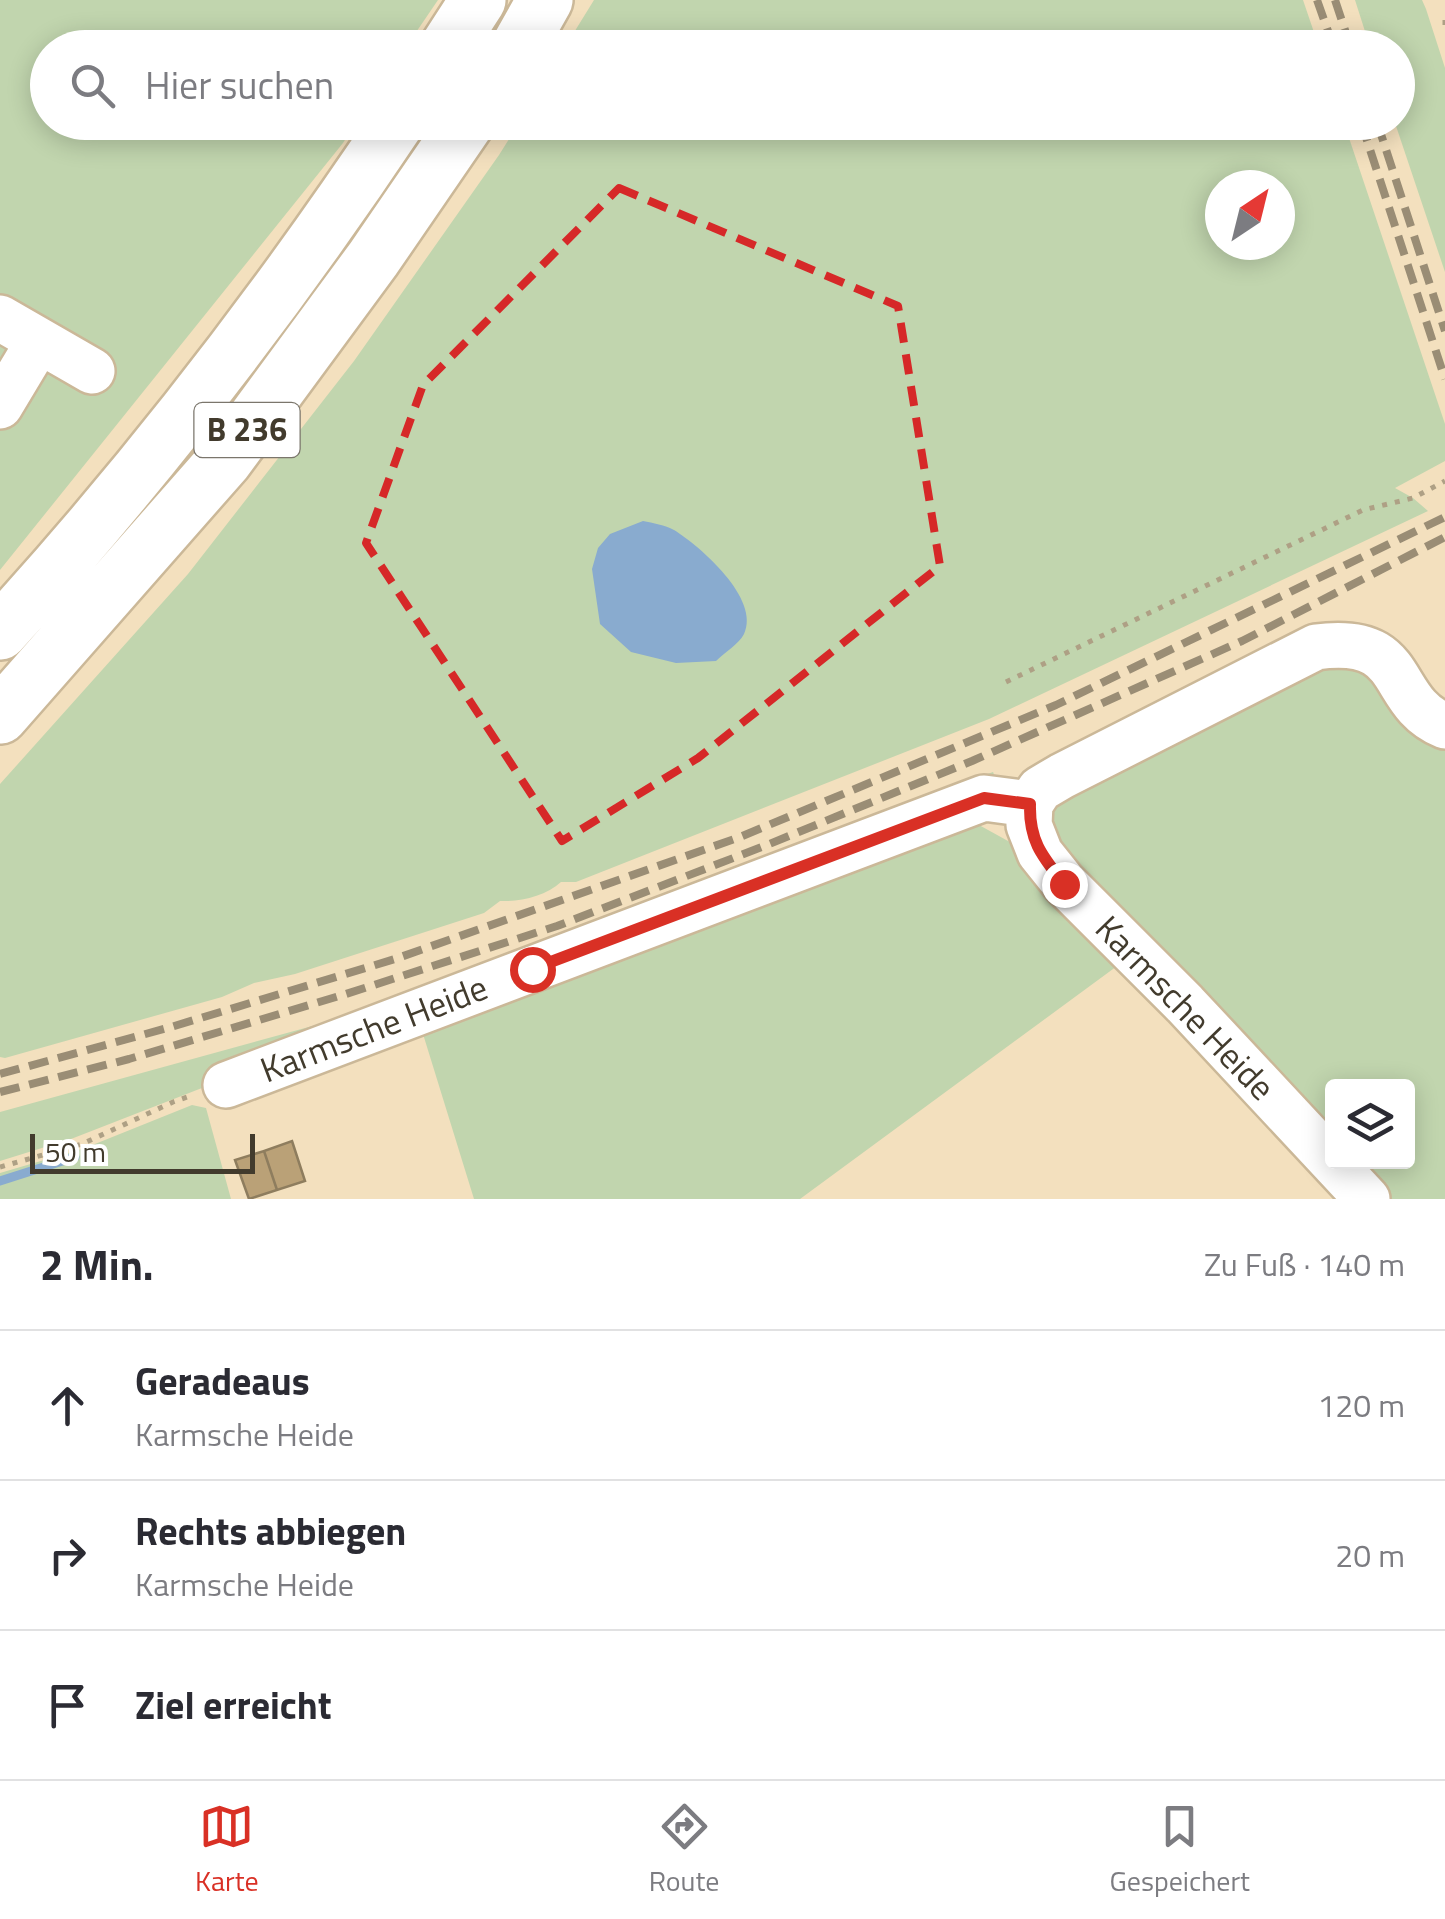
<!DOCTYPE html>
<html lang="de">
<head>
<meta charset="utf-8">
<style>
  body { margin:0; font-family:"Titillium Web",sans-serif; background:#f7f7f7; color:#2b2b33 }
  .controls { position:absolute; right:30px; bottom:30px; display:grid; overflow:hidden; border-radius:10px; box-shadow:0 5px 25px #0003 }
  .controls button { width:90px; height:90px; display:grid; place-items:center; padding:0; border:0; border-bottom:2px solid #e1e1e2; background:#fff; color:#2b2b33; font:50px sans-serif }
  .compass { position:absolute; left:1205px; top:170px; width:90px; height:90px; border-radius:50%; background:#fff; box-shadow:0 5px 25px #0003; rotate:35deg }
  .scale { position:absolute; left:30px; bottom:25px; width:225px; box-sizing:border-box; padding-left:10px; border:5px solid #423b2d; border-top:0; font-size:28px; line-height:35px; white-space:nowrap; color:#423b2d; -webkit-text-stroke:8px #fff; paint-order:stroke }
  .stop { position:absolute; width:30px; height:30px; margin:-22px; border:8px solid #d93025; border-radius:50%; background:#fff }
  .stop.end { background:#d93025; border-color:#fff; box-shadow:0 2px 10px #0008 }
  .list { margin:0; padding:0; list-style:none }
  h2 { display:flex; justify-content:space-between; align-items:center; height:130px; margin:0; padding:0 40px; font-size:42px }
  h2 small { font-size:32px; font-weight:400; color:#7c7c81 }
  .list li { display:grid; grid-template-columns:65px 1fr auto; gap:30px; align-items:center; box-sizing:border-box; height:150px; padding:0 40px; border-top:2px solid #e1e1e2 }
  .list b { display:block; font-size:38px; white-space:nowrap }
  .list p { margin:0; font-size:32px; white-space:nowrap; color:#7c7c81 }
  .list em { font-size:32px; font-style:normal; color:#7c7c81 }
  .icon { flex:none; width:55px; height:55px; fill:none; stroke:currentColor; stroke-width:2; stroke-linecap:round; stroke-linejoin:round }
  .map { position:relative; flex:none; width:1445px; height:1199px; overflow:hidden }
  .search { position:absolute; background:#fff; box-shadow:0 5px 25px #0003; left:30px; right:30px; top:30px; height:110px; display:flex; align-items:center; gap:25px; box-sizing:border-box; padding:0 35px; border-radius:55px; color:#7c7c81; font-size:38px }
  .sheet { height:580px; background:#fff }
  nav { display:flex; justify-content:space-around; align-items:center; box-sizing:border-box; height:140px; border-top:2px solid #e1e1e2; background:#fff; font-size:28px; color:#7c7c81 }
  nav a { display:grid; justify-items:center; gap:5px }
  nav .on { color:#d93025 }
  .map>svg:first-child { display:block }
  .green { fill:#c1d5ae; fill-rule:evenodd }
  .water { fill:#89abcf }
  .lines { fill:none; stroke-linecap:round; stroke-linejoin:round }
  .stream { stroke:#89abcf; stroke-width:9 }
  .building { fill:#baa177; stroke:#8e7d5e; stroke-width:2.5 }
  .minor-casing { stroke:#cbb898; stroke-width:50 }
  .highway-casing { stroke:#cbb898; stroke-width:60 }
  .path { stroke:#aea085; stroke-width:5; stroke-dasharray:5 8; stroke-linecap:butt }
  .minor { stroke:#fff; stroke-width:45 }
  .highway { stroke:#fff; stroke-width:55 }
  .rail { stroke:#9a8d75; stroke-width:8; stroke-dasharray:20 10; stroke-linecap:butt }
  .route { stroke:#d93025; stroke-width:12 }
  .marked { fill:none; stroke:#d62828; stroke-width:8; stroke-dasharray:20 12; stroke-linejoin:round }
  .labels { text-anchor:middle; stroke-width:10; stroke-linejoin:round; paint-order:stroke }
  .shield { fill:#fff; stroke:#7b766c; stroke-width:2.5 }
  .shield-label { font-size:32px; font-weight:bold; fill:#423b2d }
  .street-label { font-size:35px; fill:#423b2d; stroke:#fff }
</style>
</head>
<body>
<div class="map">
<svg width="1445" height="1199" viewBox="0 0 1445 1199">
  <rect width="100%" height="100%" fill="#f3e0be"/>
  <path class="green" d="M0 0H438L406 47 48 48V122L356 123 343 143 0 570Z
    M594 0H1303L1319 47H565Z
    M1355 0H1422L1426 9 1445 68V272L1395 123 1398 122V48L1370 47Z
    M519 123H1344L1445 424V461L1395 488 1413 498 1428 511 989 719 576 882H561C546 896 520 902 500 901L484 913 295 974 254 983 222 997 5 1058 0 1057V784L188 574 354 361 499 155ZM1220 185H1280V245H1220Z
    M1318 658 1374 675 1445 739V1199H1380L1345 1162H1408V1086H1332V1147L1057 856 1048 802Z
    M993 772 1001 791 243 1072 71 1139 0 1161V1112L378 1008 386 999Z
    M950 820 979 825 1030 853 1128 958 800 1199H474L423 1034Z
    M192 1105 206 1108 231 1199H0V1173L85 1148Z"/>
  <path class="water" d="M643 521C653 523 665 525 674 530 700 546 761 599 744 634 739 644 724 653 716 661L676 663 631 652 600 624 592 569 598 548 610 534Z"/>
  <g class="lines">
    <path class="stream" d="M0 1181 75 1157"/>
  </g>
  <path class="building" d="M292 1141 305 1181 277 1190 264 1151Z
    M264 1151 277 1190 249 1199 235 1160Z"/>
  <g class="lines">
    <defs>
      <path id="minor" d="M0 318 92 371
        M0 406 39 341
        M226 1085 984 798 1030 804
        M1367 1199 1185 1004 1064 883 1040 853 1029 825 1030 804 1040 789 1062 776 1316 647C1413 634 1384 701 1445 726"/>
      <path id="highway" d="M447 48 478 0
        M518 48 545 0
        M0 632C146 472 277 302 397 122
        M0 716 225 460 373 259 467 122"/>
    </defs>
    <use href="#minor" class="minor-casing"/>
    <use href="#highway" class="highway-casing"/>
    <path class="path" d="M1445 20V32
      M1006 682 1363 510 1413 498 1445 481
      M0 1167 82 1144 173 1102 193 1095"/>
    <use href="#minor" class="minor"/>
    <use href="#highway" class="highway"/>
    <path class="rail" d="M1317 0 1334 48
      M1335 0 1351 48
      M1361 122 1445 379
      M1377 122 1445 331
      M0 1074 171 1027 395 959 740 837 1056 705 1445 517
      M0 1092 129 1059 346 994 557 926 767 845 972 761 1242 641 1445 537"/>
  </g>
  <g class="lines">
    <path class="route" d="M532 969 984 798 1030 804C1029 841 1042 856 1064 884"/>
  </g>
  <path class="marked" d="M619 188 898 306 940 566 698 758 562 841 366 543 423 385Z"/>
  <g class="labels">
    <rect class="shield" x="194.5" y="403" width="105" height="54" rx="8"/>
    <g class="shield-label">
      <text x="247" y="441">B 236</text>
    </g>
    <g class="street-label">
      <text transform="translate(1185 1008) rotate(46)" y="12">Karmsche Heide</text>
      <text transform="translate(374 1029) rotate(-21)" y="12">Karmsche Heide</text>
    </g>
  </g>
</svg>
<div class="controls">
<button><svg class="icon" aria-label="layers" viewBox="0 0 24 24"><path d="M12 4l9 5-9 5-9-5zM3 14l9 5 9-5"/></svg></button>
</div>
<svg class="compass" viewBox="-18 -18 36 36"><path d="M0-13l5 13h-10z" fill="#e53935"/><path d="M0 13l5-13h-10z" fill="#7c7c81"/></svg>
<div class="scale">50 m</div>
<div class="stop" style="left:532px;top:969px"></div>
<div class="stop end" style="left:1064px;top:884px"></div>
<div class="search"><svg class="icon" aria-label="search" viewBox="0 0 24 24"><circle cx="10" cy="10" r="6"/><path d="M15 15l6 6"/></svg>Hier suchen</div>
</div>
<section class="sheet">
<h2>2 Min.<small>Zu Fuß · 140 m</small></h2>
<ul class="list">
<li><svg class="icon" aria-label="ahead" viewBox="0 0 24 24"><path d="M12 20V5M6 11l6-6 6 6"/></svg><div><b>Geradeaus</b><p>Karmsche Heide</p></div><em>120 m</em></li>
<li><svg class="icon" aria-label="right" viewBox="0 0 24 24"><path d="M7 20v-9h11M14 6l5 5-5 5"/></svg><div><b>Rechts abbiegen</b><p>Karmsche Heide</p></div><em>20 m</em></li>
<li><svg class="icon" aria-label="arrive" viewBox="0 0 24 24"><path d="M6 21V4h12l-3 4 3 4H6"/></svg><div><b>Ziel erreicht</b></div></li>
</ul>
</section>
<nav>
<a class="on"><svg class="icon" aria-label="map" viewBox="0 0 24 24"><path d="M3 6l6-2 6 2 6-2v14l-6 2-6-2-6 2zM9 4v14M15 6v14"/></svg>Karte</a>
<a><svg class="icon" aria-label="directions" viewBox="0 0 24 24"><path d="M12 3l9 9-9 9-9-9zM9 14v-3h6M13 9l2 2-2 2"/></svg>Route</a>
<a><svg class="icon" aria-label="saved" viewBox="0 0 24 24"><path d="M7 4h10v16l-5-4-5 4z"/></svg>Gespeichert</a>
</nav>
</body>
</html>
